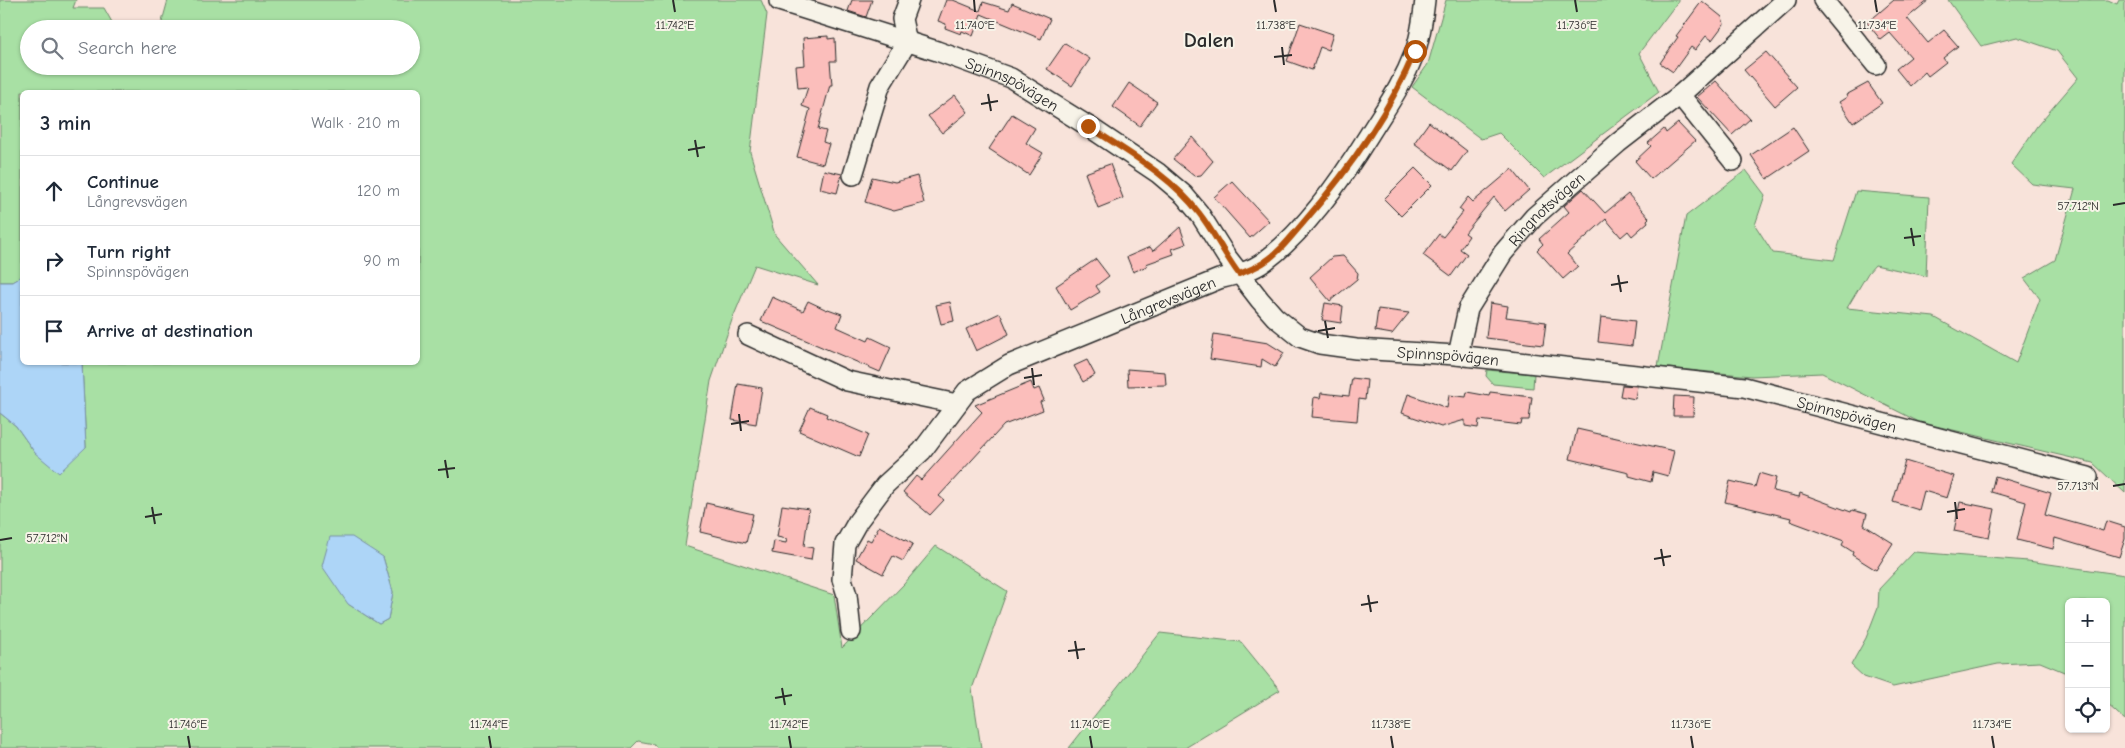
<!DOCTYPE html>
<html lang="en">
<head>
<meta charset="utf-8">
<style>
  body { margin:0; font-family:"Comic Neue",sans-serif; background:#f6f6f7; color:#1f2937 }
  .controls { position:absolute; right:15px; bottom:15px; display:grid; overflow:hidden; border-radius:8px; box-shadow:0 1px 4px #0004 }
  .controls button { width:45px; height:45px; display:grid; place-items:center; padding:0; border:0; border-bottom:1px solid #e0e1e3; background:#fff; color:#1f2937; font:25px sans-serif }
  .stop { position:absolute; width:15px; height:15px; margin:-11px; border:4px solid #b45309; border-radius:50%; background:#fff }
  .stop.end { background:#b45309; border-color:#fff; box-shadow:0 1px 5px #0008 }
  .list { margin:0; padding:0; list-style:none }
  h2 { display:flex; justify-content:space-between; align-items:center; height:65px; margin:0; padding:0 20px; font-size:21px }
  h2 small { font-size:16px; font-weight:400; color:#747a83 }
  .list li { display:grid; grid-template-columns:32px 1fr auto; gap:15px; align-items:center; box-sizing:border-box; height:70px; padding:0 20px; border-top:1px solid #e0e1e3 }
  .list b { display:block; font-size:19px; white-space:nowrap }
  .list p { margin:0; font-size:16px; white-space:nowrap; color:#747a83 }
  .list em { font-size:16px; font-style:normal; color:#747a83 }
  .icon { flex:none; width:28px; height:28px; fill:none; stroke:currentColor; stroke-width:2; stroke-linecap:round; stroke-linejoin:round }
  .map { position:relative; flex:none; width:2125px; height:748px; overflow:hidden }
  .search { position:absolute; background:#fff; box-shadow:0 1px 4px #0004; left:20px; top:20px; width:400px; height:55px; display:flex; align-items:center; gap:12px; box-sizing:border-box; padding:0 18px; border-radius:28px; color:#747a83; font-size:19px }
  .panel { position:absolute; background:#fff; box-shadow:0 1px 4px #0004; left:20px; top:90px; width:400px; height:275px; border-radius:8px }
  .map>svg:first-child { display:block }
  .green { fill:#a8e0a4; stroke:#6a8668; fill-rule:evenodd }
  .water { fill:#add5f7; stroke:#7991a5 }
  .building { fill:#fbbebb; stroke:#2b2b2b }
  .lines { fill:none; stroke-linecap:round; stroke-linejoin:round }
  .street-casing { stroke:#2b2b2b; stroke-width:22 }
  .street { stroke:#f7f3e8; stroke-width:19 }
  .route { stroke:#b45309; stroke-width:6 }
  .ticks { fill:none; stroke:#2b2b2b; stroke-width:2 }
  .labels { text-anchor:middle; stroke-width:4; stroke-linejoin:round; paint-order:stroke }
  .street-label { font-size:16px; fill:#2b2b2b; stroke:#f7f3e8 }
  .district-label { font-size:21px; font-weight:bold; fill:#2b2b2b; stroke:#f7f3e8 }
  .ticks-label { font-size:12px; text-anchor:middle; fill:#2b2b2b; stroke:#f7f3e8; stroke-width:4; stroke-linejoin:round; paint-order:stroke }
</style>
</head>
<body>
<div class="map">
<svg width="2125" height="748" viewBox="0 0 2125 748">
  <rect width="100%" height="100%" fill="#f8e3da"/>
  <filter id="ink" filterUnits="userSpaceOnUse"><feTurbulence type="fractalNoise" baseFrequency=".02" numOctaves="2"/><feDisplacementMap in="SourceGraphic" scale="10" xChannelSelector="R" yChannelSelector="G"/><feConvolveMatrix kernelMatrix="1 2 1 2 8 2 1 2 1" color-interpolation-filters="sRGB"/></filter>
  <g filter="url(#ink)">
    <path class="green" d="M0 0H76L73 8H104L113 24 134 23 136 29H29V66H411V29H160L168 0H761L767 14 750 152 775 235 818 285 755 265 732 320 711 381 685 546 834 595 842 648 904 584 936 546 1007 591 972 689 981 748H657L654 744 638 741 631 748H0V413L16 426 35 453 86 447 82 363 418 362V92H22V276L12 282H0ZM383 557 393 592 388 619 379 624 348 604Z
      M1446 0H1679L1639 53 1659 92 1544 178 1499 133 1481 139 1412 87 1428 64Z
      M1948 0H2108L2117 4 2119 0H2125V493L2093 463 1919 422 1822 373 1752 376 1658 367 1686 216 1746 170 1765 195 1755 225 1773 253 1834 260 1856 191 1929 197 1926 276 1875 265 1868 273 1847 308 1934 317 2016 363 2040 299 2024 278 2055 260 2075 189 2032 184 2011 164 2037 126 2078 78 2057 51 2017 37 1981 46Z
      M1487 370 1534 374 1533 388 1493 384 1486 376Z
      M1914 552 2028 561 2125 575V720L2106 703V602H2069V674L2040 662 1998 664 1893 687 1864 677 1851 665 1866 638 1878 607 1879 589Z
      M1160 633 1241 642 1280 690 1185 748H1069Z"/>
    <path class="water" d="M22 276V362L82 363 86 447 59 473 35 453 16 426 0 413V282H12Z
      M330 537H352L383 557 393 592 388 619 379 624 348 604 322 566Z"/>
    <path class="building" d="M852 0H872L866 17 848 11Z
      M946 0H953L980 11 983 2 1009 10 1012 3 1050 19 1041 39 981 14 973 36 962 31 961 34 945 28 946 24 938 21Z
      M1894 0H1929L1907 18 1928 43 1944 30 1958 46 1943 58 1946 62 1928 76 1925 72 1910 86 1896 69 1911 57 1890 33 1881 40 1867 23Z
      M1702 1 1722 17 1724 24 1712 40 1706 36 1695 50 1691 47 1673 72 1660 63 1678 37 1676 36Z
      M1300 23 1333 34 1328 50 1320 47 1312 70 1287 61Z
      M828 36V39L835 38 836 61H830L832 85H830L818 129 826 131 823 142 829 144 823 164 797 157 810 109 802 106 808 87 798 88 796 66 805 65 803 38Z
      M1065 43 1090 59 1072 86 1047 69Z
      M1766 52 1797 87 1775 106 1744 70Z
      M1716 81 1750 119 1732 135 1697 97Z
      M1129 83 1157 102 1140 126 1113 107Z
      M1868 83 1882 103 1853 123 1839 102 1847 97 1846 95Z
      M955 95 968 112 942 133 928 116Z
      M1012 114 1035 128 1026 143 1043 153 1029 175 989 149Z
      M1429 122 1467 151 1452 171 1414 143Z
      M1678 123 1695 141 1651 179 1635 161 1651 146 1648 143 1664 129 1666 133Z
      M1793 127 1809 151 1767 179 1751 155Z
      M1192 137 1213 161 1201 175 1194 176 1173 159Z
      M1110 164 1123 198 1098 208 1085 173Z
      M1415 168 1432 185 1401 216 1384 199Z
      M1512 169 1529 190 1505 211 1494 197 1465 233 1469 236 1460 249 1467 254 1451 276 1423 255 1439 234 1443 237 1463 212 1459 209 1468 197 1473 202Z
      M824 170 842 174 837 193 820 189Z
      M917 176 924 203 894 211 865 202 872 177 895 182Z
      M1232 181 1269 221 1250 238 1214 197Z
      M1583 189 1605 213 1628 194 1649 218 1647 220 1648 222 1632 236 1628 231 1621 237 1606 219 1567 254 1578 266 1563 279 1537 250 1543 244 1539 239 1569 212 1564 206Z
      M1180 227 1186 244 1172 249 1174 254 1146 264 1147 266 1133 272 1127 257 1150 247 1153 251Z
      M1343 256 1358 273 1357 279 1330 301 1310 277 1332 257Z
      M1096 259 1109 276 1096 286 1100 292 1070 310 1056 286Z
      M772 297 803 311 808 301 827 310 828 309 842 314 837 327 868 341 870 337 891 347 880 372 761 321Z
      M950 302 954 321 941 324 936 305Z
      M1325 303 1343 306 1341 323 1322 320Z
      M1490 303 1508 306 1506 317 1546 322 1543 345 1486 338Z
      M1378 309 1409 313 1392 334 1375 331Z
      M1000 313 1009 334 976 351 966 329Z
      M1601 317 1635 321 1632 346 1598 342Z
      M1214 334 1268 343 1284 353 1275 367 1262 359 1261 367 1210 359Z
      M1087 360 1095 375 1083 382 1074 366Z
      M1127 369 1165 372 1166 385 1128 386Z
      M1352 378 1367 380 1365 400 1359 399 1357 421 1312 417 1314 397 1320 398 1321 393 1349 396Z
      M1031 382 1034 390 1039 388 1044 400 1040 402 1043 410 1004 425 939 496 944 500 930 515 903 492 916 476 921 480 982 412 975 405Z
      M738 384 762 388 756 424 732 420Z
      M1622 385 1637 386 1635 399 1620 396Z
      M1467 392 1489 396 1490 392 1532 397 1529 420H1522L1521 425 1479 420 1478 428 1465 426V420L1441 427 1402 413 1408 394 1447 408 1449 395 1466 397Z
      M1674 396 1694 397 1693 416H1673Z
      M810 407 827 414 826 417 868 435 859 457 799 431Z
      M1577 429 1674 451 1668 476 1653 472 1651 482 1629 476V473L1570 459Z
      M1905 461 1954 476 1947 498 1924 491 1919 510 1893 502Z
      M1759 473 1776 478 1773 491 1799 497 1800 493 1851 512 1852 510 1867 514 1864 525 1893 543 1876 570 1852 555 1853 552 1842 545 1844 541 1790 521 1791 518 1725 502 1730 481 1755 487Z
      M1995 476 2051 493 2045 515 2103 531 2106 521 2125 527V539L2119 557 2055 538 2053 549 2017 540 2026 502 1991 492Z
      M1960 502 1995 509 1989 538 1954 531Z
      M706 503 753 514 746 543 700 532Z
      M782 505 809 509 804 546 813 548 811 560 772 553 774 541 786 543 787 539 777 537Z
      M879 526 913 544 903 561 893 556 883 574 856 559 867 539 871 541Z"/>
    <g class="lines">
      <defs>
        <g id="street">
          <path d="M1823 0 1876 65"/>
          <path id="s1" d="M779 1 937 51 1011 78 1088 126 1158 173 1184 195 1199 213 1226 256 1260 300 1275 317 1300 337 1320 344 1356 349 1456 355 1744 387 2088 477"/>
          <path d="M1680 95 1733 161"/>
          <path d="M853 175 880 86 907 42 902 19 909 0"/>
          <path d="M748 335 847 381 957 404"/>
          <path id="s2" d="M1458 355 1468 309 1503 253 1534 217 1618 143 1680 95 1786 0"/>
          <path id="s3" d="M851 631 847 595 842 579 845 544 858 521 885 485 922 451 967 391 1009 365 1219 279C1235 275 1252 271 1265 261 1305 231 1343 177 1369 135 1387 106 1402 86 1415 52 1421 35 1423 18 1425 0"/>
        </g>
      </defs>
      <use href="#street" class="street-casing"/>
      <use href="#street" class="street"/>
    </g>
  </g>
  <g class="lines" filter="url(#ink)">
    <path class="route" d="M1088 126C1127 152 1170 175 1199 213 1214 232 1224 254 1239 274 1247 271 1255 268 1263 263 1279 253 1291 237 1303 223 1348 171 1389 114 1415 51"/>
  </g>
  <path class="ticks" d="M673 0 675 12M974 0 975 12M1274 0 1276 12M1575 0 1577 12M1875 0 1877 12M1282 47 1284 65M1274 57 1292 55M988 94 991 111M981 104 998 101M695 140 698 157M688 150 705 147M2113 205 2125 203M1911 228 1914 246M1904 238 1921 236M1618 275 1621 292M1611 285 1628 282M1325 321 1328 338M1318 331 1335 328M1032 368 1034 385M1024 378 1042 375M739 414 741 431M731 424 749 421M445 460 448 478M438 470 455 468M2113 486 2125 484M1955 502 1957 519M152 507 155 524M1947 512 1965 509M145 517 162 514M0 540 12 538M1661 549 1664 566M1654 559 1671 556M1368 595 1371 612M1361 605 1378 602M1075 641 1078 659M1068 651 1085 649M782 688 785 705M775 698 792 695M188 736 190 748M489 736 491 748M789 736 791 748M1090 736 1092 748M1391 736 1393 748M1691 736 1693 748M1992 736 1994 748"/>
  <g class="labels">
    <g class="street-label">
      <text dy="6" stroke="none"><textPath href="#s1" startOffset="248">Spinnspövägen</textPath></text>
      <text dy="6" stroke="none"><textPath href="#s2" startOffset="175">Ringnotsvägen</textPath></text>
      <text dy="6" stroke="none"><textPath href="#s3" startOffset="506">Långrevsvägen</textPath></text>
      <text dy="6" stroke="none"><textPath href="#s1" startOffset="788">Spinnspövägen</textPath></text>
      <text dy="6" stroke="none"><textPath href="#s1" startOffset="1192">Spinnspövägen</textPath></text>
    </g>
    <g class="district-label">
      <text x="1209" y="47">Dalen</text>
    </g>
  </g>
  <g class="ticks-label">
    <text x="675" y="29">11.742°E</text>
    <text x="975" y="29">11.740°E</text>
    <text x="1276" y="29">11.738°E</text>
    <text x="1577" y="29">11.736°E</text>
    <text x="1877" y="29">11.734°E</text>
    <text x="2078" y="210">57.712°N</text>
    <text x="2078" y="490">57.713°N</text>
    <text x="47" y="542">57.712°N</text>
    <text x="188" y="728">11.746°E</text>
    <text x="489" y="728">11.744°E</text>
    <text x="789" y="728">11.742°E</text>
    <text x="1090" y="728">11.740°E</text>
    <text x="1391" y="728">11.738°E</text>
    <text x="1691" y="728">11.736°E</text>
    <text x="1992" y="728">11.734°E</text>
  </g>
</svg>
<div class="controls">
<button>+</button>
<button>−</button>
<button><svg class="icon" aria-label="locate" viewBox="0 0 24 24"><circle cx="12" cy="12" r="6"/><path d="M12 2v4M12 18v4M2 12h4M18 12h4"/></svg></button>
</div>
<div class="stop" style="left:1415px;top:51px"></div>
<div class="stop end" style="left:1088px;top:126px"></div>
<div class="search"><svg class="icon" aria-label="search" viewBox="0 0 24 24"><circle cx="10" cy="10" r="6"/><path d="M15 15l6 6"/></svg>Search here</div>
<section class="panel">
<h2>3 min<small>Walk · 210 m</small></h2>
<ul class="list">
<li><svg class="icon" aria-label="ahead" viewBox="0 0 24 24"><path d="M12 20V5M6 11l6-6 6 6"/></svg><div><b>Continue</b><p>Långrevsvägen</p></div><em>120 m</em></li>
<li><svg class="icon" aria-label="right" viewBox="0 0 24 24"><path d="M7 20v-9h11M14 6l5 5-5 5"/></svg><div><b>Turn right</b><p>Spinnspövägen</p></div><em>90 m</em></li>
<li><svg class="icon" aria-label="arrive" viewBox="0 0 24 24"><path d="M6 21V4h12l-3 4 3 4H6"/></svg><div><b>Arrive at destination</b></div></li>
</ul>
</section>
</div>
</body>
</html>
